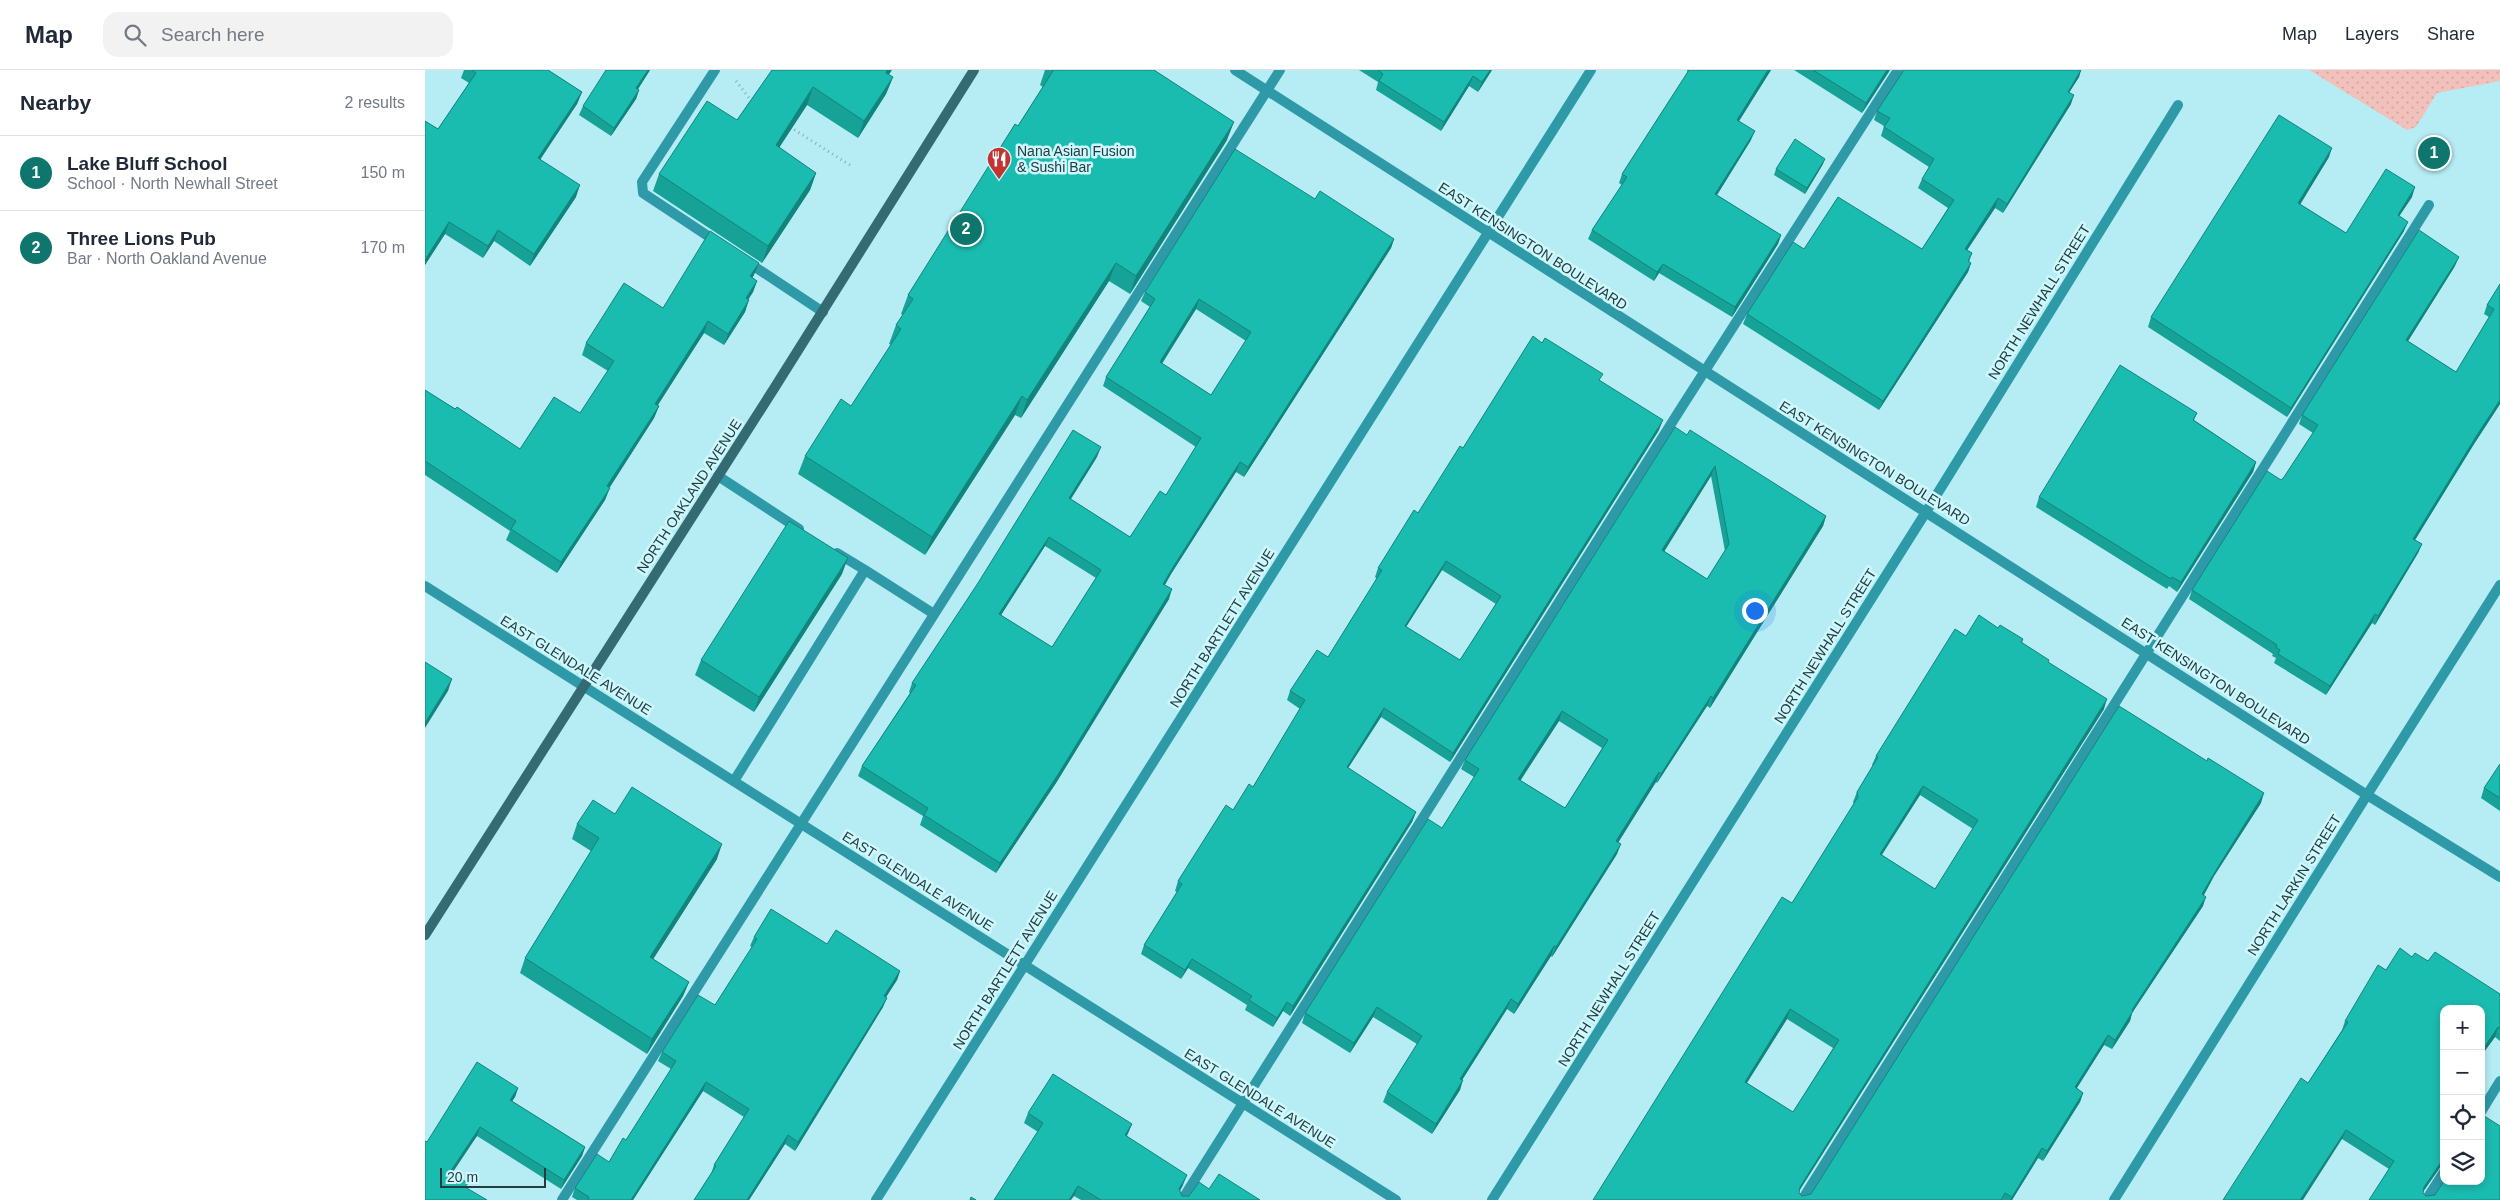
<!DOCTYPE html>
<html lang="en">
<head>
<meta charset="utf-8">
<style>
  body { margin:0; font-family:Arial,sans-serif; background:#f2f2f3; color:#1f2937 }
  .controls { position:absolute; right:15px; bottom:15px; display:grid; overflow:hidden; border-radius:10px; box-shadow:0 2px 8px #0003 }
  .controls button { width:45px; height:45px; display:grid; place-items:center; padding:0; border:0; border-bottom:1px solid #e0e1e3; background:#fff; color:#1f2937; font:25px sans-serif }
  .scale { position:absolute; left:15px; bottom:12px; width:106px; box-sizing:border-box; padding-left:5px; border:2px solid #253c3f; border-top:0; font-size:14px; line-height:18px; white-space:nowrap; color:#253c3f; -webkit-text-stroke:4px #ccf8fe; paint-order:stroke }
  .you { position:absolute; left:1329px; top:540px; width:18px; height:18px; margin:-12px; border:4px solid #fff; border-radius:50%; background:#1a73e8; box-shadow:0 0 0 8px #1a73e833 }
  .badge { display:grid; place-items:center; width:32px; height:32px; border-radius:50%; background:#0f766e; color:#fff; font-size:16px; font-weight:700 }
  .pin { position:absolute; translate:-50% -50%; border:2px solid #fff; box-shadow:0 1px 5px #0006 }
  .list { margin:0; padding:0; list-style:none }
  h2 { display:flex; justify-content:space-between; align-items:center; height:65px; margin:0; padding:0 20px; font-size:21px }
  h2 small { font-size:16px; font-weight:400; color:#747a83 }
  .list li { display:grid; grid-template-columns:32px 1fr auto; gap:15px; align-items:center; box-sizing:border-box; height:75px; padding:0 20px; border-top:1px solid #e0e1e3 }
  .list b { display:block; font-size:19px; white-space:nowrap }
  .list p { margin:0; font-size:16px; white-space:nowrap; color:#747a83 }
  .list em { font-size:16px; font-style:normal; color:#747a83 }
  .icon { flex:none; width:28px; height:28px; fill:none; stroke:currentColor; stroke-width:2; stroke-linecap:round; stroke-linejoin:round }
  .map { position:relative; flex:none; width:2075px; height:1130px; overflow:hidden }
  header { display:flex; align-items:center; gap:30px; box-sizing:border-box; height:70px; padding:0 25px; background:#fff; border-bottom:1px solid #e0e1e3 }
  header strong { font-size:24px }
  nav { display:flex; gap:28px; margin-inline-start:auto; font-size:18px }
  .search { width:350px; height:45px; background:#f2f2f3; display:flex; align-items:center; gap:12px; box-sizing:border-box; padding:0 18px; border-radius:15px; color:#747a83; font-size:19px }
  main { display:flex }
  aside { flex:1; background:#fff }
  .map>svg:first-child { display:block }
  .grass { fill:url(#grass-dots) }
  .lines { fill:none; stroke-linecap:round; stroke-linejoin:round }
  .path { stroke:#83aeb5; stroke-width:3; stroke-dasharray:1 4; stroke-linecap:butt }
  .service { stroke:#2f9aa7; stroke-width:10 }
  .minor { stroke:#2f9aa7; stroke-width:10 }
  .secondary { stroke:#346a71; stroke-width:10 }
  .wall { fill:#17a297; fill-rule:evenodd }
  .shaded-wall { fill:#13847b }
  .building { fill:#1bbcb0; stroke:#13847b; fill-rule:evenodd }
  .labels { text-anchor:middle; stroke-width:5; stroke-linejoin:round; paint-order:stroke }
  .poi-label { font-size:14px; fill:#253c3f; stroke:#ccf8fe; text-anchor:start }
  .street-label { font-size:14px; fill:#253c3f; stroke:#ccf8fe }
</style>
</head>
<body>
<header>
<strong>Map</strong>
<div class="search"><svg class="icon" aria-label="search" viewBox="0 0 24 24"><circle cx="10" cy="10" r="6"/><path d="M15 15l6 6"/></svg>Search here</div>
<nav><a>Map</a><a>Layers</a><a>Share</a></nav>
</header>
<main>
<aside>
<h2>Nearby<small>2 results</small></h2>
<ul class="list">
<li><span class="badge">1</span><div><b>Lake Bluff School</b><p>School · North Newhall Street</p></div><em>150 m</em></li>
<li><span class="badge">2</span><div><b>Three Lions Pub</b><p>Bar · North Oakland Avenue</p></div><em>170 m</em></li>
</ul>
</aside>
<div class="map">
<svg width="2075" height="1130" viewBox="0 0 2075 1130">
  <defs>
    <pattern id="grass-dots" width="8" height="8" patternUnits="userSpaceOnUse" patternTransform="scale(1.25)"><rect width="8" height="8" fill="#f2c1bb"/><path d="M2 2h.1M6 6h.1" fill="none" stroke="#cfa7a2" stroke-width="1.8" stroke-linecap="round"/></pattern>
  </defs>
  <rect width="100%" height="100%" fill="#b6edf5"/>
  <path class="grass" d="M1884 0H2075V11L2012 23 1991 57 1982 60Z"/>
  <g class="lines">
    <path class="path" d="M311 11 328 33
      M365 57 428 97"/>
    <path class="service" d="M290 0 217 112 218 123 292 172
      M321 191 398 242
      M293 406 374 459
      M440 500 509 544
      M309 711 440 500 412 483
      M2056 1042 2075 1011
      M137 1130 855 0
      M757 1130 1258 335 1473 0
      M1377 1130 2004 135
      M2001 1130 2019 1102"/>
    <path class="minor" d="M810 0 1942 725 2075 807
      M0 516 971 1130
      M451 1130 1166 0
      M1067 1130 1501 442 1753 35
      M1689 1130 1942 725 2075 515"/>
    <path class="secondary" d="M0 865 350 317 549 0"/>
  </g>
  <path class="wall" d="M39 0H123L157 22 152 34 115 89 151 127 105 196 69 171 58 188 20 164 0 195V51L13 59 44 13 36 8Z
    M225 0 213 19 214 20 211 29 186 66 154 45 158 36Z
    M347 0 464 5 468 7 461 24 433 68 382 35 354 78 391 103 385 120 337 193 228 121 234 104 312 50Z
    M620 0H729L802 70 705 224 684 211 596 348 590 345 500 485 373 404 380 386 426 336 466 275 464 274 471 255 478 245 476 244 483 225 618 17 615 15Z
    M934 0H1067L1053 22 1044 16 1016 61 951 20 953 12Z
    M1262 0H1346L1314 51 1326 70 1292 125 1356 165 1353 174 1307 247 1234 203 1229 211 1163 169 1167 160 1197 115 1194 113 1197 104 1263 2 1262 1Z
    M1369 0H1465L1437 43Z
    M1479 0H1656L1654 7 1644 22 1646 34 1578 143 1570 138 1542 180 1547 183 1544 192 1546 193 1543 202 1454 340 1318 254 1322 244 1379 179H1497L1523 138 1493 118 1497 109 1504 97 1456 66 1459 56 1449 50 1452 41Z
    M1904 87 1875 134 1921 163 1987 127 1974 146 1979 161 1862 347 1723 257 1726 247Z
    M1398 94 1380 124 1349 105 1351 99Z
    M890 129 969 169 966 178 819 407 811 402 746 504 740 515 744 529 631 713 571 803 495 755 498 746 433 706 437 696 485 623 484 622 487 613 672 387 646 429 705 467 741 425 771 377 678 316 681 307 725 237 716 231 720 222ZM771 239 821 271 786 325 737 294ZM620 476 671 508 627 577 576 545Z
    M2030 196 1983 271 2031 302 2064 247 2059 244 2062 235 2075 214V334L2049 374 1990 470 1997 474 1993 483 1950 555 1947 553 1901 625 1849 593 1851 588 1847 586 1848 584 1764 529 1767 520 1856 410 1859 407 1888 363 1874 354 1877 345Z
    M329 205 327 208 332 211 328 222 323 229 320 242 299 275 279 263 232 335 234 336 229 348 184 418 180 430 132 503 81 470 85 461 0 405V320L95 379 155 343 183 301 157 285 161 273 238 238Z
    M1175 311 1234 360 1025 692 956 647 923 698 991 742 987 752 865 946 858 941 848 957 820 940 822 935 763 898 756 909 716 884 719 875 752 822 750 821 753 811 808 740 828 717 875 639 862 630 865 621 903 587 952 509 950 507 953 498 993 443 1038 378ZM1017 500 1071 534 1035 590 981 557Z
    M1772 343 1769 350 1831 392 1828 402 1752 522 1744 516 1742 519 1611 437 1614 427Z
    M1262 365 1401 446 1398 456 1285 638 1282 636 1232 713 1231 712 1193 772 1192 784 1127 887 1126 886 1089 944 1082 939 1037 1010 1035 1020 1007 1064 958 1032 962 1022 992 974 948 947 925 983 877 953 880 943 1017 758 1049 707 1036 699 1040 690ZM1286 406 1300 481 1282 509 1239 481ZM1134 651 1177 678 1140 738 1095 710Z
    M417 504 329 642 270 605 276 590Z
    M1573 558 1598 569 1597 573 1623 592 1679 639 1374 1121V1123L1377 1126 1386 1124 1836 733 1789 806 1779 825 1778 836 1707 943 1705 951 1687 979 1679 975 1652 1018 1658 1023 1655 1032 1618 1091 1613 1088 1587 1130H1168L1367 833 1429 734 1428 732 1432 722 1448 696 1447 695 1451 686 1541 566ZM1495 725 1548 759 1510 819 1457 785ZM1362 949 1408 978 1368 1042 1322 1013Z
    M2075 694V741L2056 728 2059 718Z
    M190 744 292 789 228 889 264 912 258 926 222 984 95 903 100 888 166 781 147 769 152 754Z
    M329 867 402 874 475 901 472 910 461 927 458 937 370 1081 360 1074 324 1130H269L286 1104 289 1095 319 1047 278 1021 208 1130H152L147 1127 150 1118 184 1092 201 1070 246 999 233 991 237 982 290 935 327 877 325 876Z
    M1987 887 2003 891 2075 924V971L2070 967 2056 986V939H2019V1096H2016L1998 1122V1123L2001 1126 2010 1125 2075 1130H1944L1964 1099 1917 1069 1883 1013 1917 960 1920 951 1961 900Z
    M93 1018 90 1027 87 1031 160 1077 157 1086 136 1119 52 1066 0 1130 2 1072Z
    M603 1043 707 1054 702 1066 758 1115 755 1121 757 1126H764L784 1119 835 1130H656L649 1126 613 1062 599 1053Z"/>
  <path class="shaded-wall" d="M223 0H225L208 27 211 18Z
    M462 0H467L454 20 461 3Z
    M1065 0H1067L1053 22 1057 12Z
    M1343 0H1346L1309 59 1312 50Z
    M1462 0H1465L1437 43 1441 33Z
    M1656 0 1654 7 1639 31 1643 22Z
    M1048 6 1044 16 1016 61 1019 52Z
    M468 7 461 24 433 68 439 51Z
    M388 17 382 35 344 93 351 75Z
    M214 20 211 29 186 66 189 58Z
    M157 22 152 34 109 99 113 88Z
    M1649 25 1646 34 1578 143 1582 134Z
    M809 52 802 70 705 224 711 206Z
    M1330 61 1326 70 1287 133 1290 124Z
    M1907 78 1904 87 1870 143 1873 133Z
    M1400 89 1398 94 1380 124 1382 118Z
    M391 103 385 120 337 193 343 176Z
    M155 115 151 127 105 196 109 184Z
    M1990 117 1987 127 1969 154 1973 145Z
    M1573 128 1570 138 1537 188 1540 179Z
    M24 152 20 164 0 195V190Z
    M1983 152 1979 161 1862 347 1866 338Z
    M73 160 69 171 58 188 63 176Z
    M1356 165 1353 174 1307 247 1310 237Z
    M969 169 966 178 819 407 823 397Z
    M2034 187 2030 196 1978 279 1981 270Z
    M334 193 329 205 321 218 325 206Z
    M691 193 684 211 596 348 602 330Z
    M1546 193 1543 202 1454 340 1458 331Z
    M1238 194 1234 203 1229 211 1232 202Z
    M332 211 328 222 317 240 321 228Z
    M774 229 771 239 731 302 735 292Z
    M324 230 320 242 299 275 303 264Z
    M283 251 279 263 226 346 230 334Z
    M597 326 590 345 500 485 507 467Z
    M2075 330V334L2049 374 1985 478 1988 469 2052 365Z
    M234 336 229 348 178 428 182 416Z
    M1238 350 1234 360 1025 692 1028 683Z
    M676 377 672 387 640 438 644 428Z
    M815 392 811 402 746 504 735 523 738 514 750 494Z
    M1831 392 1828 402 1752 522 1756 512Z
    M1290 396 1286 406 1234 490 1237 480Z
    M185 418 180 430 132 503 136 492Z
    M1401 446 1398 456 1285 638 1288 628Z
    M624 467 620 476 571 553 574 544Z
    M1997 474 1993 483 1950 555 1953 546Z
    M423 488 417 504 329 642 334 627Z
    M1021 491 1017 500 976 565 980 556Z
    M747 519 744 529 631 713 571 803 575 793Z
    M1950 544 1947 553 1901 625 1905 616Z
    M27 609 23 621 0 658V653Z
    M1286 626 1282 636 1232 713 1236 704Z
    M1682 629 1679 639 1371 1126 1375 1117Z
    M959 638 956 647 918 706 922 697Z
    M1137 641 1134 651 1090 719 1093 709Z
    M1234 702 1231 712 1188 781 1191 771Z
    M1498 716 1495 725 1451 793 1455 784Z
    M1839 723 1836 733 1789 806 1774 834 1777 824 1793 797Z
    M991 742 987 752 865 946 868 936Z
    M297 774 292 789 220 902 225 887Z
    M1196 774 1192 784 1127 887 1131 877Z
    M1781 827 1778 836 1707 943 1705 951 1687 979 1690 970 1707 940Z
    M1129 876 1126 886 1089 944 1093 934Z
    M767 889 763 898 756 909 760 900Z
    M475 901 472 910 456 935 459 926Z
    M264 912 258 926 222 984 227 969Z
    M462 928 458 937 370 1081 373 1072Z
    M1086 929 1082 939 1032 1018 1035 1009Z
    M862 932 858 941 848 957 852 948Z
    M952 937 948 947 925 983 929 973Z
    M1365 939 1362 949 1316 1022 1320 1012Z
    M2073 957 2070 967 2056 986V982Z
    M1683 965 1679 975 1646 1027 1650 1017Z
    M1038 1010 1035 1020 1007 1064 1011 1054Z
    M281 1012 278 1021 208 1130H206Z
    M93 1018 90 1027 82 1039 85 1030Z
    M1658 1023 1655 1032 1618 1091 1622 1081Z
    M707 1054 703 1063 696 1074 700 1065Z
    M55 1057 52 1066 22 1111 25 1102Z
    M1921 1060 1917 1069 1878 1130H1875Z
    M363 1065 360 1074 324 1130H322Z
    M160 1077 157 1086 136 1119 139 1110Z
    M1617 1078 1613 1088 1587 1130H1585L1587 1127Z
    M2019 1088 2016 1096 1995 1126 1999 1117Z
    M762 1105 758 1115 750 1129 754 1119Z
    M653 1116 649 1126 646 1130H644Z"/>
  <path class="building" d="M47 0H123L157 22 113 88 155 115 109 184 73 160 63 176 24 152 0 190V51L13 59 51 3Z
    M181 0H223L211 18 214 20 189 58 158 36Z
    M347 0H462L461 3 468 7 439 51 388 17 351 75 391 103 343 176 234 104 282 31 312 50Z
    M627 0H729L809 52 711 206 691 193 602 330 597 326 507 467 380 386 416 329 426 336 476 259 471 255 488 229 483 225 590 54 593 56 628 1Z
    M953 0H1065L1057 12 1048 6 1019 52 954 11 958 4Z
    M1264 0H1343L1312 50 1330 61 1290 124 1356 165 1310 237 1238 194 1232 202 1167 160 1202 107 1197 104Z
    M1388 0H1462L1441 33Z
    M1479 0H1656L1643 22 1649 25 1582 134 1573 128 1540 179 1547 183 1543 191 1546 193 1458 331 1322 244 1368 172 1379 179 1413 127 1497 179 1529 130 1497 109 1509 89 1459 57 1465 48 1452 41Z
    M1854 45 1907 78 1873 133 1921 163 1961 99 1990 117 1973 145 1983 152 1866 338 1726 247Z
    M1370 69 1400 89 1382 118 1351 99Z
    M810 79 890 129 895 121 969 169 823 397 815 392 750 494 738 514 747 519 634 703 575 793 499 745 503 738 437 696 491 615 487 613 553 513 648 360 676 377 644 428 705 467 735 421 741 425 776 368 681 307 730 229 720 222ZM774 229 826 262 786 325 735 292ZM624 467 676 500 627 577 574 544Z
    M1994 160 2034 187 1981 270 2031 302 2069 239 2062 235 2075 214V330L2052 365 1988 469 1997 474 1953 546 1950 544 1905 616 1853 584 1855 580 1851 577 1852 575 1767 520 1842 401 1856 410 1859 407 1893 355 1877 345Z
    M285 161 334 193 325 206 332 211 321 228 324 230 303 264 283 251 230 334 234 336 182 416 185 418 136 492 86 459 91 451 0 391V320L30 339 32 337 95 379 129 327 155 343 189 291 161 273 199 213 238 238Z
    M1108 266 1117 273 1120 268 1178 304 1174 310 1238 350 1028 683 959 638 922 697 991 742 868 936 862 932 852 948 824 930 827 926 767 889 760 900 719 875 757 814 753 811 801 735 808 740 824 714 828 717 880 630 865 621 892 580 903 587 957 500 953 498 989 440 993 443 1035 376 1038 378ZM1021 491 1076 526 1035 590 980 556Z
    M1695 295 1772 343 1768 350 1831 392 1756 512 1747 507 1746 509 1614 427Z
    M1250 357 1262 365 1265 360 1401 446 1288 628 1286 626 1236 704 1234 702 1191 771 1196 774 1131 877 1129 876 1093 934 1086 929 1035 1009 1038 1010 1011 1054 962 1022 997 966 952 937 929 973 880 943 1003 749 1017 758 1054 699 1040 690ZM1290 396 1304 474 1282 509 1237 480ZM1137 641 1183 670 1140 738 1093 709Z
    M364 451 423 488 334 627 276 590Z
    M1554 545 1573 558 1575 555 1598 569 1596 572 1624 590 1623 592 1682 629 1375 1117 1374 1123 1377 1126 1386 1124 1694 636 1782 691 1783 688 1839 723 1793 797 1777 824 1781 827 1707 940 1708 941 1690 970 1683 965 1650 1017 1658 1023 1622 1081 1617 1078 1587 1127 1580 1123 1576 1130H1168L1357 827 1367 833 1433 727 1432 722 1453 687 1451 686 1530 559 1541 566ZM1498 716 1553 750 1510 819 1455 784ZM1365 939 1414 970 1368 1042 1320 1012Z
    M0 592 27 609 0 653Z
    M2075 694V728L2059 718Z
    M207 717 297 774 225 887 264 912 227 969 100 888 174 768 152 754 168 730 190 744Z
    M346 839 402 874 411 860 475 901 459 926 462 928 373 1072 363 1065 322 1130H269L291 1096 289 1095 324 1039 281 1012 206 1130H163L164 1127 150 1118 172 1084 184 1092 198 1068 201 1070 251 991 237 982 273 925 290 935 332 869 329 867Z
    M1975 878 1987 887 1990 883 2003 891 2010 882 2075 924V959L2073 957 2056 982V939H2019V1088L1999 1117 1998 1123 2001 1126 2010 1125 2019 1111H2056V1044L2075 1056V1130H1944L1969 1091 1921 1060 1875 1130H1798L1876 1008 1883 1013 1923 952 1920 951 1953 895 1961 900Z
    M52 992 93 1018 85 1030 160 1077 139 1110 55 1057 25 1102 43 1113 40 1117 62 1130H0V1071L2 1072Z
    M628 1004 707 1054 700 1065 762 1105 754 1119 757 1126H764L774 1112 784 1119 794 1104 835 1130H676L653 1116 644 1130H569L618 1053 603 1043Z
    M546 1127 551 1130H545Z"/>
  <defs>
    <symbol id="restaurant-pin" viewBox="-11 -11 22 30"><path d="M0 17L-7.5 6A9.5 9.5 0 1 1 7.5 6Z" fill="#c33431" stroke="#ccf8fe"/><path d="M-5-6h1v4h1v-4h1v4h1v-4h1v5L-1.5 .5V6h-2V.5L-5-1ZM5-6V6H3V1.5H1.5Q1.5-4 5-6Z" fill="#fff"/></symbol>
  </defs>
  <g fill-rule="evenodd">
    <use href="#restaurant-pin" x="560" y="75" width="28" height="38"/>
  </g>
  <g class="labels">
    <g class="poi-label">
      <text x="592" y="86">Nana Asian Fusion<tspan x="592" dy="16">&amp; Sushi Bar</tspan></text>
    </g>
    <g class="street-label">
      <text transform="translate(1108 176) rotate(33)" y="5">EAST KENSINGTON BOULEVARD</text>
      <text transform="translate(1614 232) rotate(-58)" y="5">NORTH NEWHALL STREET</text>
      <text transform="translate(1450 393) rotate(32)" y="5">EAST KENSINGTON BOULEVARD</text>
      <text transform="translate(264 426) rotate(-57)" y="5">NORTH OAKLAND AVENUE</text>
      <text transform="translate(797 558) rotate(-58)" y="5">NORTH BARTLETT AVENUE</text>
      <text transform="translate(1400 576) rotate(-58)" y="5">NORTH NEWHALL STREET</text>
      <text transform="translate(151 595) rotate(32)" y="5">EAST GLENDALE AVENUE</text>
      <text transform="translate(1791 611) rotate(33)" y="5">EAST KENSINGTON BOULEVARD</text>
      <text transform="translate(493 811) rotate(32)" y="5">EAST GLENDALE AVENUE</text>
      <text transform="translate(1869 815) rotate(-58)" y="5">NORTH LARKIN STREET</text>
      <text transform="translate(580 900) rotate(-58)" y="5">NORTH BARTLETT AVENUE</text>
      <text transform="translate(1184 919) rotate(-58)" y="5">NORTH NEWHALL STREET</text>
      <text transform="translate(835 1028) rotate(32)" y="5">EAST GLENDALE AVENUE</text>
    </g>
  </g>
</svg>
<div class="controls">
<button>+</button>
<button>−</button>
<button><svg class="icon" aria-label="locate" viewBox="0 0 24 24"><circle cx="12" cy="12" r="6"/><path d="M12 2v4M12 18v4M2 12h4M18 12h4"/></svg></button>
<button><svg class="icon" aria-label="layers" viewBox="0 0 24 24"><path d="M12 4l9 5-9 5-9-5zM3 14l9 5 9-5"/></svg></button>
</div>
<div class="scale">20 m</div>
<div class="you"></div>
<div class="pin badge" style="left:2009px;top:83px">1</div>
<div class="pin badge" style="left:541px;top:159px">2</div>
</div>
</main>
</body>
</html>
